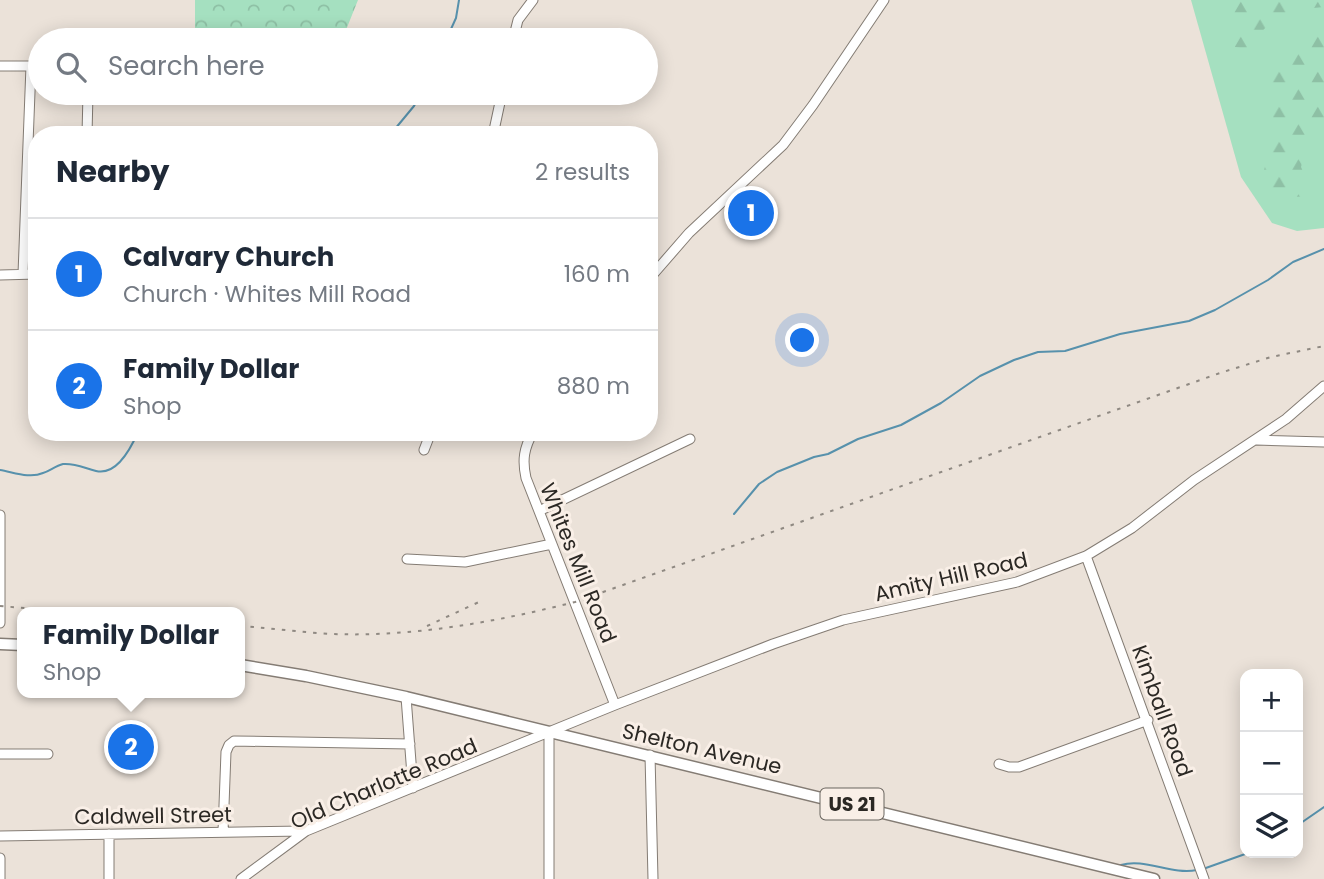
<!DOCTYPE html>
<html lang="en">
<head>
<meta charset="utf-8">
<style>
  body { margin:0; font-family:Poppins,sans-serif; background:#f6f6f7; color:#1f2937 }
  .controls { position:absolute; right:21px; bottom:21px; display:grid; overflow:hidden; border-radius:14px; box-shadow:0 4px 18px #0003 }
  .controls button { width:63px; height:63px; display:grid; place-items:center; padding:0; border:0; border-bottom:2px solid #e0e1e3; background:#fff; color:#1f2937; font:35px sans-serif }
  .you { position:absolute; left:803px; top:341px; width:24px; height:24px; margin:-18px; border:5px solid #fff; border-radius:50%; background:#1a73e8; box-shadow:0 0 0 10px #1a73e833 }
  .badge { display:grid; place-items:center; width:46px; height:46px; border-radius:50%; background:#1a73e8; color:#fff; font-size:23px; font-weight:700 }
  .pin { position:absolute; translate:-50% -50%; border:4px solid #fff; box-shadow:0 2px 7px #0006 }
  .popup { position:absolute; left:17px; top:607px; width:228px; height:91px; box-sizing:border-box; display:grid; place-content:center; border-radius:14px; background:#fff; filter:drop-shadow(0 2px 5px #0005); font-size:23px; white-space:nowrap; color:#747a83 }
  .popup b { font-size:26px; color:#1f2937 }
  .popup::after { content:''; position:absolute; left:50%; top:100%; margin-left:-14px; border:14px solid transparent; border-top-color:#fff }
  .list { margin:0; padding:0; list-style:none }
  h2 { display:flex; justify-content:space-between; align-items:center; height:91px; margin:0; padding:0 28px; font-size:30px }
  h2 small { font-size:23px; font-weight:400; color:#747a83 }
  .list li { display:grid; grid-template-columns:46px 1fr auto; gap:21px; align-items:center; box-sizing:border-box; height:112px; padding:0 28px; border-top:2px solid #e0e1e3 }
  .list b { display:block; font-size:26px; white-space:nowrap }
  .list p { margin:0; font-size:23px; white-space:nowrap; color:#747a83 }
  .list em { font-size:23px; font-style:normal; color:#747a83 }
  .icon { flex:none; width:38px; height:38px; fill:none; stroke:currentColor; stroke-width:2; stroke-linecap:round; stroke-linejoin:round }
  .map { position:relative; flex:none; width:1324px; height:879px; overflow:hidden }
  .search { position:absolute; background:#fff; box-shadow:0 4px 18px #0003; left:28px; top:28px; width:630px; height:77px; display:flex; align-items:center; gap:18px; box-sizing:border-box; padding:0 24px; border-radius:38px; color:#747a83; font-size:26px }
  .panel { position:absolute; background:#fff; box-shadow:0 4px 18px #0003; left:28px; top:126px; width:630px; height:315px; border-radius:28px }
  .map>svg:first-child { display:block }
  .grass { fill:#a5e0c0 }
  .forest { fill:url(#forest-firs) }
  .park { fill:url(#park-crowns) }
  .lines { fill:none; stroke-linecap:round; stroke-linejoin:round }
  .stream { stroke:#5791ac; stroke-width:2 }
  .minor-casing { stroke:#847c74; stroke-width:11 }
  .major-casing { stroke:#847c74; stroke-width:13 }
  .minor { stroke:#fff; stroke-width:9 }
  .major { stroke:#fff; stroke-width:10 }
  .rail { stroke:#8f8982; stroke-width:2; stroke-dasharray:3.5 7; stroke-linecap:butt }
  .labels { text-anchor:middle; stroke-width:6; stroke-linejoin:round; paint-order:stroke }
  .shield { fill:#f9efe7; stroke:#69645e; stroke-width:2 }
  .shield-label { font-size:19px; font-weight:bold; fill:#2b2824 }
  .street-label { font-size:21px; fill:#2b2824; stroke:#f9efe7 }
</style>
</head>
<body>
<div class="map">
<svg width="1324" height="879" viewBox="0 0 1324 879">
  <defs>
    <pattern id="forest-firs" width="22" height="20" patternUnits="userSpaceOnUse" patternTransform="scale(1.75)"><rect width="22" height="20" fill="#a5e0c0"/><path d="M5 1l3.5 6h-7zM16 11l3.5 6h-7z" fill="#8ec0a5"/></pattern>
    <pattern id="park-crowns" width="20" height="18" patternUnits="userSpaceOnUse" patternTransform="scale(1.75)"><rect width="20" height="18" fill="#a5e0c0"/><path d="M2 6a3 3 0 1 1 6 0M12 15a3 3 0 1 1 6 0" fill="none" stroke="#8ec0a5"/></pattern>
  </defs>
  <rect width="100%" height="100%" fill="#ebe2d9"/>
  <path class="grass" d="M1191 0H1324V228L1297 231 1272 223 1241 177Z"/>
  <path class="forest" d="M1236 0H1324V7L1302 9 1277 15 1246 49 1235 47C1232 31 1232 15 1236 0Z
    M1324 29V130L1316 131 1306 148 1301 167 1311 190 1307 196 1294 197 1277 205C1252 186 1268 163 1272 138 1275 116 1271 93 1261 73L1278 65Z"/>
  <path class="park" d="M195 0H358L342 40H195Z"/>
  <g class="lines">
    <path class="stream" d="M446 40 456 18 459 0
      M390 135 414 106 422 93
      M0 470C13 472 30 479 43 473 50 471 55 466 63 464 76 463 84 468 96 471 117 476 131 448 138 432
      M734 514 759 484 777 472 814 457 828 454 858 439 901 425 941 403 980 376 1014 360 1038 352 1065 351 1120 334 1189 321 1215 310 1268 280 1293 262 1324 249
      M1298 825 1324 807
      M1121 865C1145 858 1171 875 1197 870
      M1203 869 1248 853"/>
    <defs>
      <path id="minor" d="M513 40 518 20 533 0
        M0 66H40
        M87 135 88 93
        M493 135 502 93
        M23 274 31 66
        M0 275 37 274
        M649 279 689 233 783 145 813 105 884 0
        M533 432C524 448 522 460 526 478L615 705
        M1256 440 1324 442
        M424 450 431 432
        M539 511 690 439
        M0 515V623
        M1086 556 1204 879
        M407 559 465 562 552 544
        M406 697 413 788
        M549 734V879
        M0 754H48
        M650 755 653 879
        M999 764 1009 767H1019L1148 720
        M223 832 226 752 229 745 234 741 410 744
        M109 834V879
        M0 836 304 831
        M0 858V879
        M241 879 306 831 615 705 773 644 843 620 1017 582 1086 556 1132 528 1194 480 1286 419 1324 386"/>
      <path id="major" d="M0 644 23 645
        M240 665 306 676 406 697 1154 879"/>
    </defs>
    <use href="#minor" class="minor-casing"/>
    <use href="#major" class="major-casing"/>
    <use href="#minor" class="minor"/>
    <use href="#major" class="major"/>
    <path class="rail" d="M0 606 72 612
      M240 626C270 628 300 632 331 634 414 637 495 622 575 602L1220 373 1271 357 1324 346
      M427 626 479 602"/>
  </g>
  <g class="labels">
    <rect class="shield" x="820.5" y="788.5" width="63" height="31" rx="5"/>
    <g class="shield-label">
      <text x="852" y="811">US 21</text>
    </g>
    <g class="street-label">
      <text transform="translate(578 563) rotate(68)" y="7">Whites Mill Road</text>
      <text transform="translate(951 577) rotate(-13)" y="7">Amity Hill Road</text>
      <text transform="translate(1162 711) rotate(70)" y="7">Kimball Road</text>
      <text transform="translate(702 749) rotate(13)" y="7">Shelton Avenue</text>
      <text transform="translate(384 784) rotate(-23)" y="7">Old Charlotte Road</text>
      <text transform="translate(153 816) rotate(-1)" y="7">Caldwell Street</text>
    </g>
  </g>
</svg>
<div class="controls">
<button>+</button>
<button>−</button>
<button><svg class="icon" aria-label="layers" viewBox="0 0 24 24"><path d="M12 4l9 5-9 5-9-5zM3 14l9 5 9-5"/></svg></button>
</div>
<div class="you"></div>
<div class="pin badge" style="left:751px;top:213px">1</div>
<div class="pin badge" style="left:131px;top:747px">2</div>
<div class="popup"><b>Family Dollar</b>Shop</div>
<div class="search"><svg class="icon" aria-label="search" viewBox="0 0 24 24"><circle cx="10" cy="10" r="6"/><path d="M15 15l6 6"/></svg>Search here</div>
<section class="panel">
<h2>Nearby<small>2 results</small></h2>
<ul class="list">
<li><span class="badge">1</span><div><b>Calvary Church</b><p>Church · Whites Mill Road</p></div><em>160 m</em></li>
<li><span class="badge">2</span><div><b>Family Dollar</b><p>Shop</p></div><em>880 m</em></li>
</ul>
</section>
</div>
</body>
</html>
